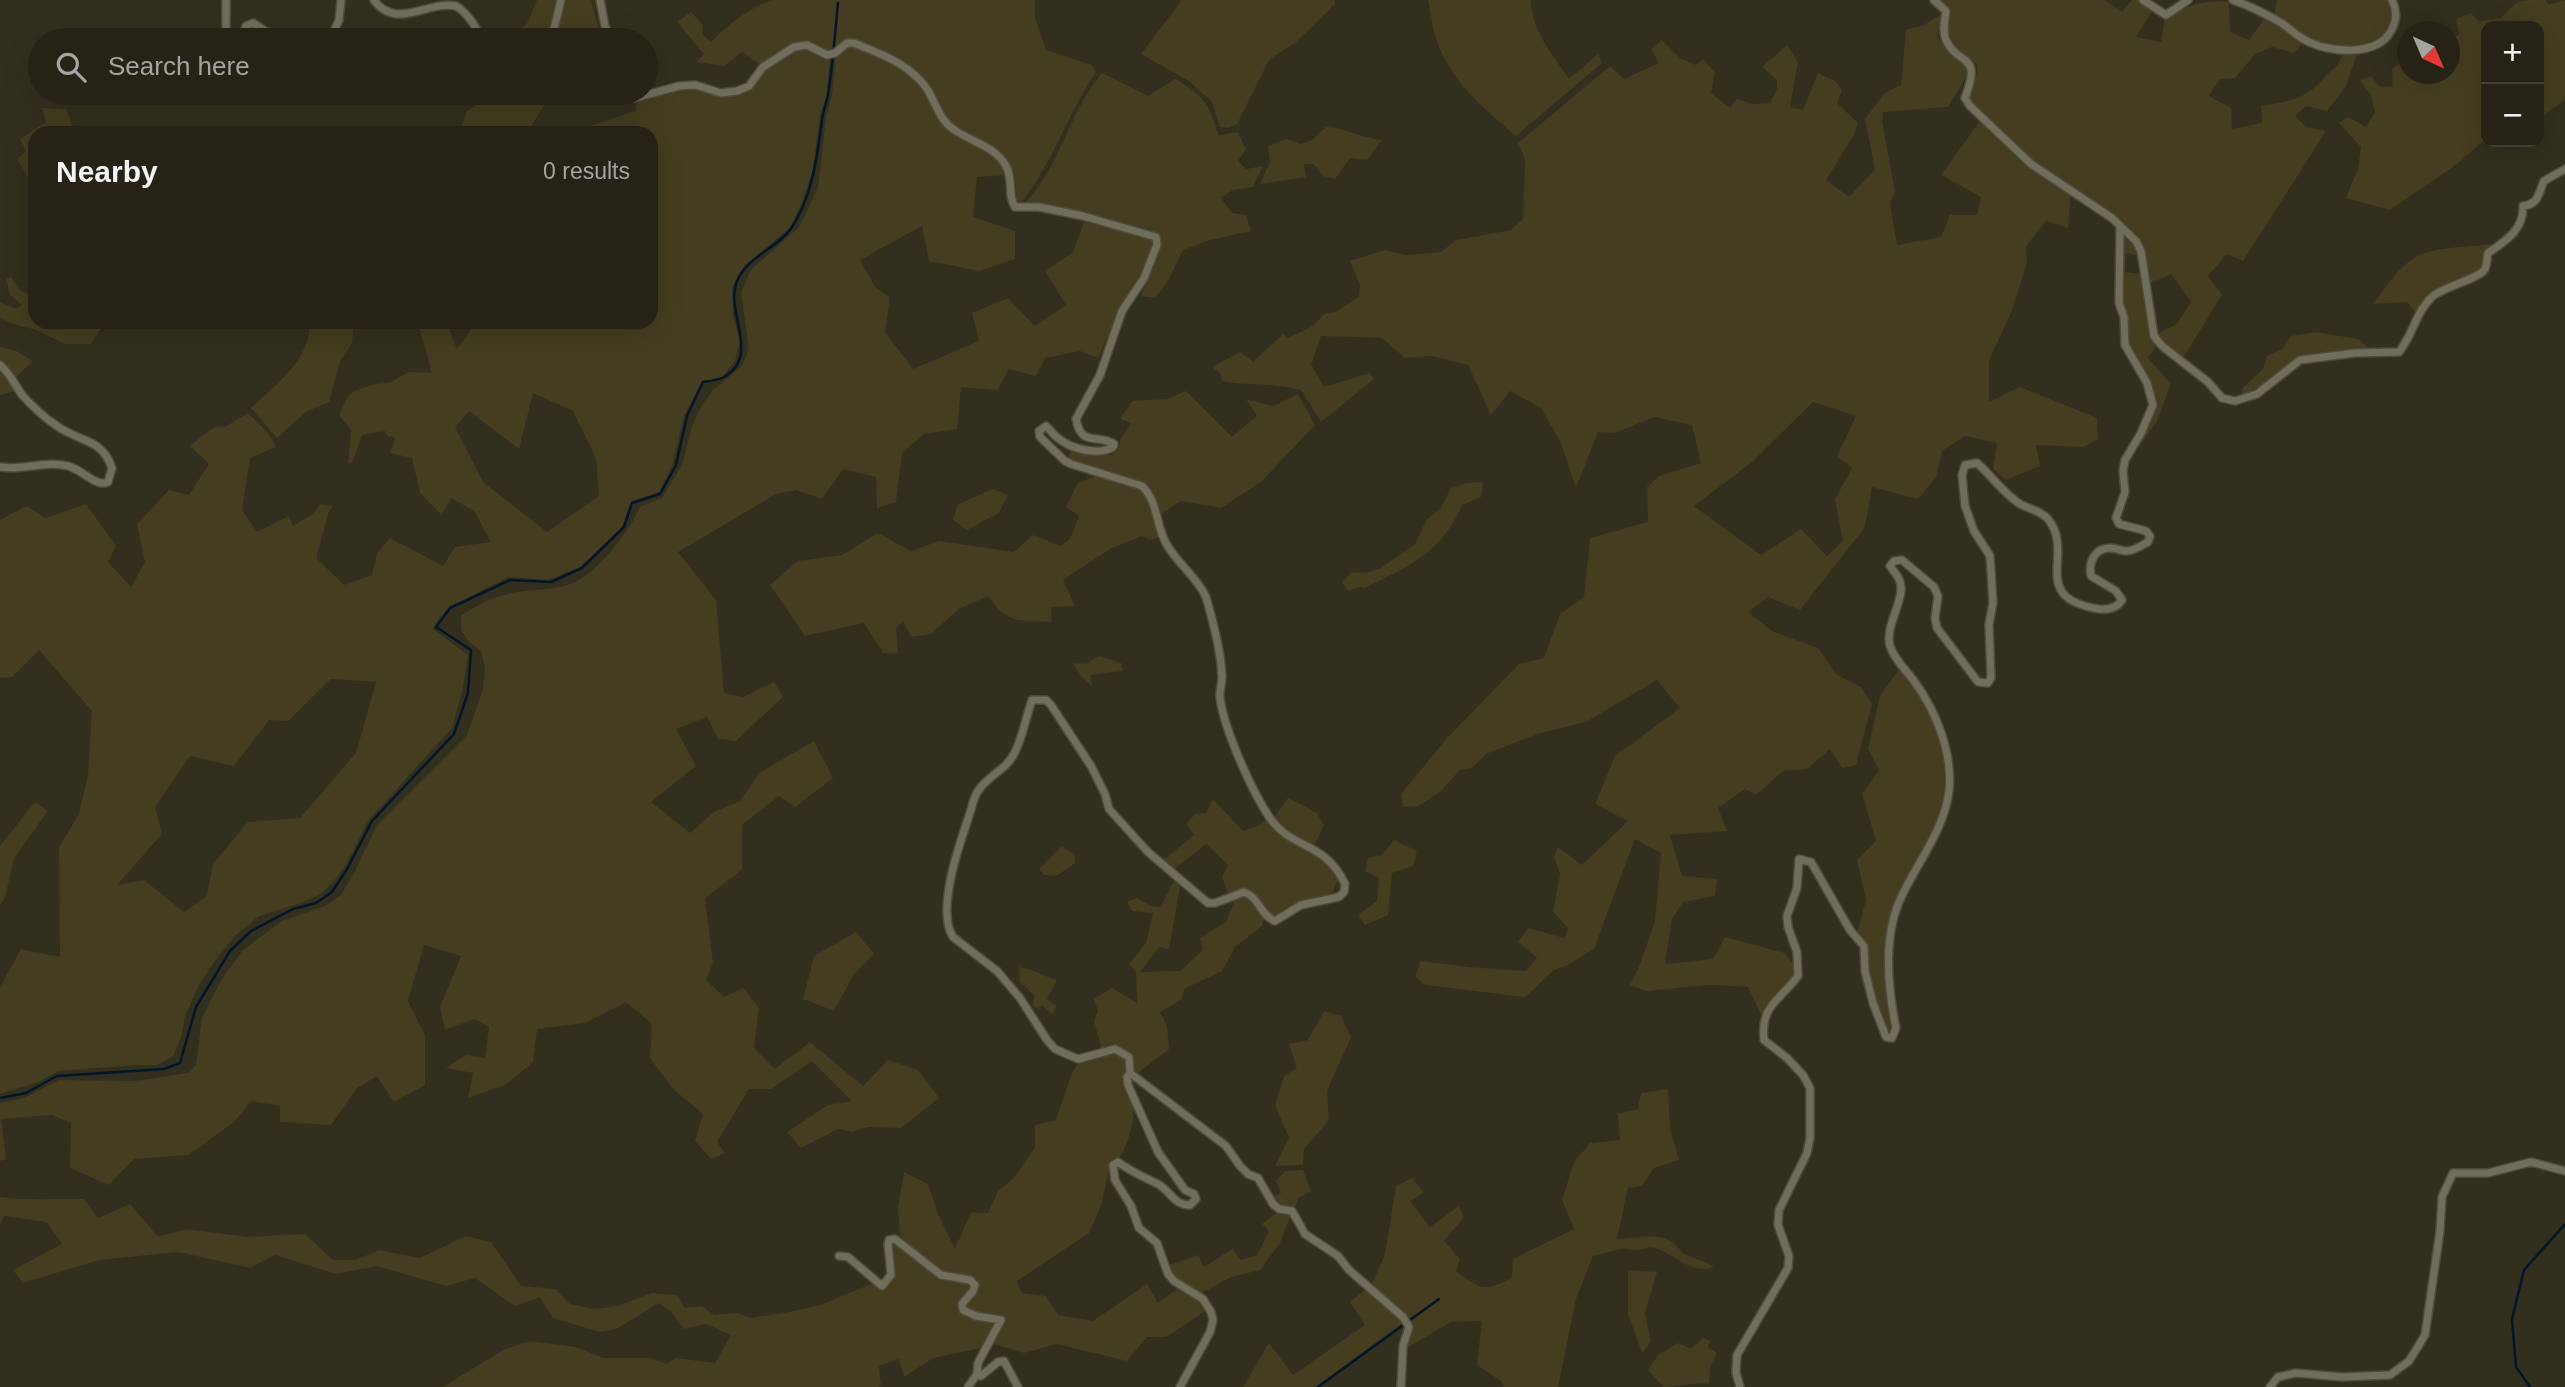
<!DOCTYPE html>
<html lang="en">
<head>
<meta charset="utf-8">
<style>
  body { margin:0; font-family:Arial,sans-serif; background:#322f23; color:#f1f3f6 }
  .controls { position:absolute; right:21px; top:21px; display:grid; overflow:hidden; border-radius:14px; box-shadow:0 7px 28px #0002 }
  .controls button { width:63px; height:63px; display:grid; place-items:center; padding:0; border:0; border-bottom:2px solid #424035; background:#262316; color:#f1f3f6; font:35px sans-serif }
  .compass { position:absolute; left:2397px; top:21px; width:63px; height:63px; border-radius:50%; background:#262316; box-shadow:0 7px 28px #0002; rotate:136deg }
  .list { margin:0; padding:0; list-style:none }
  h2 { display:flex; justify-content:space-between; align-items:center; height:91px; margin:0; padding:0 28px; font-size:30px }
  h2 small { font-size:23px; font-weight:400; color:#a4a4a1 }
  .icon { flex:none; width:38px; height:38px; fill:none; stroke:currentColor; stroke-width:2; stroke-linecap:round; stroke-linejoin:round }
  .map { position:relative; flex:none; width:2565px; height:1387px; overflow:hidden }
  .search { position:absolute; background:#262316; box-shadow:0 7px 28px #0002; left:28px; top:28px; width:630px; height:77px; display:flex; align-items:center; gap:18px; box-sizing:border-box; padding:0 24px; border-radius:38px; color:#a4a4a1; font-size:26px }
  .panel { position:absolute; background:#262316; box-shadow:0 7px 28px #0002; left:28px; top:126px; width:630px; height:203px; border-radius:21px }
  .map>svg:first-child { display:block }
  .green { fill:#443d1f; fill-rule:evenodd }
  .lines { fill:none; stroke-linecap:round; stroke-linejoin:round }
  .stream { stroke:#021629; stroke-width:2.5 }
  .minor-casing { stroke:#4e4b3d; stroke-width:10 }
  .minor { stroke:#716d5b; stroke-width:7 }
</style>
</head>
<body>
<div class="map">
<svg width="2565" height="1387" viewBox="0 0 2565 1387">
  <rect width="100%" height="100%" fill="#322f1e"/>
  <path class="green" d="M537 0H557L550 29 523 40H511L528 22Z
    M564 0H591L602 40H536L553 34Z
    M773 0H1035V18L1046 50 1092 65 1096 72C1068 112 1054 161 1023 200L1017 203 1015 176 1005 156 951 123 933 90 919 73 887 52 875 49 856 40 847 39 831 51 803 41 791 45 761 65 742 52 724 66 697 62 704 54 677 22 691 12 703 25 702 34 711 42C729 24 748 8 773 0Z
    M1182 0H1335V4L1296 42 1269 60 1237 124 1227 128 1220 127 1212 102 1189 81 1141 54Z
    M1428 0H1531C1531 30 1553 55 1569 79L1598 54 1602 63 1516 136C1484 109 1449 80 1436 38 1432 26 1431 12 1428 0Z
    M1940 0H2105L2122 12 2132 0H2138L2152 11 2136 37 2161 42 2165 19C2188 6 2200 0 2229 2L2230 32 2249 40 2265 18 2303 43 2294 53 2272 47 2255 54 2235 78 2220 79 2209 96 2231 108 2232 129 2262 123 2261 106C2292 100 2303 101 2325 77 2336 65 2336 70 2344 52L2357 54 2346 86 2327 111 2306 106 2295 116 2306 127 2326 131 2243 261 2227 254 2208 276 2222 295 2183 358 2164 344 2157 334 2177 324 2191 302 2171 274 2149 284 2145 251 2141 240 2113 215 2034 162 1973 104 1969 98 1977 73V64C1949 43 1946 45 1950 9Z
    M2277 0H2390C2398 38 2378 47 2343 46 2331 45 2318 44 2306 38 2294 33 2284 23 2274 15Z
    M2526 0H2546L2548 5 2565 0V100L2539 119V26H2486V139L2457 164 2390 210 2346 198 2358 169 2361 147 2339 123 2348 117 2366 127 2375 112 2371 95 2360 80 2371 76 2379 86 2393 87 2392 69 2407 59 2408 74H2450V45L2459 33 2456 19 2471 13 2478 21 2501 18 2515 4Z
    M1942 14 1937 37C1945 50 1958 57 1968 69L1966 77 1948 107 1883 112 1882 121 1895 191 1890 204 1897 245 1941 237 1950 215H1977L1981 197 1941 175 1980 121 2030 165 2071 192 2068 228 2046 221 2026 246 2027 263 2011 313 1989 360V402L2020 387 2097 418 2098 440 2083 447 2036 445 2040 466 2006 480 1993 469 1997 443 1965 436 1942 451 1936 477 1918 499 1872 487 1865 527 1800 610 1768 597 1748 612 1772 631 1818 648 1837 675 1861 687 1872 704 1856 765 1842 768 1830 749 1807 769 1783 771 1756 795 1745 789 1718 808 1727 831 1670 835 1682 876 1717 879 1715 896 1683 902 1672 919 1665 964 1713 959 1725 937 1785 953 1793 964V977L1769 1003 1762 1016 1748 987 1711 985 1646 991 1630 985 1639 967 1655 921 1661 853 1635 839 1594 949 1568 965 1554 970 1525 997 1425 985 1415 976 1421 961 1468 967 1526 971 1537 958 1518 942 1528 928 1564 938 1568 928 1553 912 1560 874 1554 857 1558 847 1582 865 1628 821 1595 804 1615 756 1680 708 1657 680 1586 722 1538 734 1486 754 1472 768 1460 770 1440 792 1418 806 1403 807 1401 794 1448 737 1519 664 1544 658 1560 614 1584 597 1590 538 1648 522 1647 487 1659 476 1701 463 1692 425 1654 417 1615 433 1598 432 1576 488 1561 443 1541 408 1510 391 1491 415 1468 365 1432 356 1405 358 1382 338 1321 336 1311 364 1324 387 1370 373 1374 379 1321 422 1301 390C1276 383 1249 386 1222 381L1220 373 1212 367 1240 352 1253 362 1283 334 1288 338 1311 327 1326 313 1335 312 1359 297 1360 285 1350 261 1385 250 1406 255 1441 252 1456 240 1511 230 1523 219 1525 159 1518 143 1610 66 1624 79 1659 63 1651 49 1662 40 1681 59 1696 65 1703 59 1715 73 1711 93 1730 108 1737 99 1753 104 1770 103 1777 89V80L1762 67 1787 45 1798 62 1790 107 1803 110 1818 73 1835 81 1842 90 1837 103 1858 123 1854 135 1826 180 1849 197 1875 170 1865 119 1885 93 1901 85 1906 30 1924 25ZM1813 402 1856 416 1837 456 1852 468 1835 499 1843 541 1827 556 1801 529 1761 555 1694 506 1752 462Z
    M848 46C876 46 914 73 928 96 934 105 937 118 944 125 964 148 987 140 1007 175L977 177 973 217 1015 231V259L979 271 929 261 922 226 860 260 876 288 890 297 885 332 913 369 979 341 972 313 1008 298 1035 326 1066 305 1045 271 1073 252 1084 222 1119 229 1154 241 1143 270 1118 313 1098 358 1080 351 1045 358 1036 376 1009 369 998 390 961 387 957 429 924 434 902 453 896 502 877 508 876 477 843 469 822 499 796 490 776 494 678 552 716 600 724 693 743 697 774 682 783 697 736 741 718 739 707 717 676 729 696 766 651 802 690 833 714 812 740 801 759 773 814 741 833 778 795 807 779 796 742 825V870L705 898 713 963 706 980 724 997 743 988 759 1008 754 1048 775 1069 810 1042 863 1086 888 1060 918 1070 939 1098 901 1128 868 1127 852 1132 838 1129 801 1148 787 1132 828 1105 852 1101 812 1061 771 1089H749L717 1142 725 1153 711 1159 695 1141 703 1114 673 1089 650 1058 652 1024 626 1002 585 1023 537 1029 533 1062 505 1085 468 1098 473 1073 446 1068 466 1055 485 1058 489 1027 474 1019 445 1030 440 1007 461 956 424 945 408 1001 425 1035V1085L394 1102 377 1076 357 1088 331 1125 280 1122V1106L251 1101 235 1121 189 1155 134 1159 109 1185 70 1168 71 1123 52 1115 1 1119 6 1159 0 1161V1103L24 1098 59 1080 135 1081 188 1073 196 1065 202 1017 222 979 243 950 282 921 325 906 341 895 354 873 377 825 467 735 483 689 485 668 481 651 469 642 461 630V616C474 607 488 599 504 595 526 588 551 592 573 583 598 572 629 532 640 507L662 498 682 465 693 423 702 405 713 390 741 367 747 355 748 342 741 292 751 270 799 227 818 188 826 118 832 95 836 56Z
    M806 47 821 57 830 58 827 94 820 115 813 169 802 202 790 228 746 264 732 287 733 315 740 341 735 361 722 377 701 383 684 416 672 466 659 492 631 501 622 527 580 567 549 580 508 577 449 608 439 618 433 629 468 655 462 692 452 728 368 821 347 863 334 881 321 894 301 903 259 916 236 935 214 962 199 985 185 1016 181 1038 173 1056 157 1065H135L59 1071 38 1082 0 1094V987L21 949 60 957 59 847 79 814 88 775 92 711 39 650 12 677 0 678V520L26 506 46 518 86 504 116 546 108 562 131 587 145 562 137 524 169 490 189 495 209 464 190 446 214 427H225L248 413 269 434 276 447 250 458 242 510 257 532 289 516 293 526 313 514 320 504 333 506 329 511 316 558 344 585 372 575 377 553 390 538 443 566 455 547 491 542 474 511 451 498 442 515 420 493 412 458 390 453 395 438 392 436 388 437 385 431 362 435 352 463 348 464 351 430 339 415 348 396 354 391 372 385 391 382 409 372 432 373 419 326 446 322 457 349 477 322H651V133H581L593 125 635 111 638 101C653 96 670 89 686 88 705 87 720 101 738 92 760 81 779 50 806 47ZM533 393 573 411 596 458 599 496 547 532 483 482 455 427 469 411 519 449ZM331 679 376 682 356 753 300 818 248 822 213 864 207 896 184 912 144 880 117 885 162 834 155 807 190 756 234 766 269 720 288 721Z
    M1102 73 1148 96 1175 79C1186 85 1199 93 1206 104 1212 111 1214 126 1219 135L1238 132 1246 149 1238 161 1246 169 1263 166 1253 187 1233 190 1221 198 1232 213 1246 215 1251 231 1210 240 1183 250 1168 281 1155 298 1141 296 1160 245 1159 237 1152 231 1067 209 1022 206C1060 169 1068 113 1102 73Z
    M495 93H560L548 99 527 133H459L467 111Z
    M42 108 66 109 76 133H35V215C29 205 34 197 31 186 29 177 22 168 17 159L26 151 20 139 46 122Z
    M1326 127C1346 128 1361 138 1382 140L1367 160 1350 158 1335 179 1323 176 1314 164H1304L1306 177 1260 184 1270 162 1268 146 1287 139 1301 144 1312 140Z
    M2122 234 2134 245 2137 255 2126 253 2124 272 2140 274 2149 333 2157 345 2148 358 2171 384 2156 423 2138 448 2136 444 2147 429 2154 412V402L2152 388 2127 344 2128 322 2121 303Z
    M2496 244 2483 270 2430 296 2416 313 2407 302 2373 304C2385 288 2397 269 2414 258 2430 247 2476 246 2496 244Z
    M11 277 20 290 35 298V322H111L100 330 91 344H65L36 330 10 323 0 317V302L16 309 22 305 10 295 6 279Z
    M310 322H354L352 343 340 361 329 402 306 412 277 438 251 408C276 384 310 361 310 322Z
    M2316 332 2358 339 2371 350C2354 353 2309 354 2296 360 2276 369 2263 389 2243 397L2242 389 2263 369 2267 356 2283 349 2291 336Z
    M0 347 16 351 33 361 16 377 0 362Z
    M0 369 15 391 0 395Z
    M1186 391 1232 437 1257 416 1246 399 1273 406 1298 394 1315 425 1262 481 1221 508 1181 501 1161 514 1153 493 1140 481 1066 459 1072 450 1084 454 1111 455 1119 447 1121 438 1131 424 1120 418 1133 401 1167 399Z
    M1099 475 1133 486 1148 496 1160 537 1150 540 1142 536 1110 549 1063 580 1075 606 1051 607 1052 622C1020 620 1008 625 988 596L959 609 931 634 911 637 903 621 896 628 898 653H883L864 623 805 636 770 585 798 561 842 555 878 533 911 551 939 541 1014 552 1033 535 1061 546 1070 539 1079 516 1066 507 1078 483Z
    M1483 482 1481 497 1462 505C1441 554 1409 566 1365 588L1359 587 1348 591 1342 582 1352 572 1366 573 1381 568 1415 544 1427 519 1440 509 1451 488 1466 483Z
    M993 489 1008 495 999 513 967 530 953 520 958 504Z
    M1099 656 1121 663 1123 671 1090 675 1092 686 1081 676 1073 663 1086 664Z
    M1900 668C1936 713 1960 774 1933 830 1922 854 1905 876 1896 901 1882 940 1891 987 1894 1028L1891 1035 1888 1034 1875 1003 1857 933 1866 900 1857 860 1876 841 1862 794 1879 770 1868 749 1880 696Z
    M1288 798 1317 813 1324 825 1315 844 1296 838 1273 819Z
    M1213 799 1243 831 1258 826 1267 819 1287 839 1318 853 1339 877 1331 896 1308 899 1274 917C1260 910 1263 898 1244 890L1229 896 1222 877 1228 865 1206 844 1172 871 1161 862 1194 835 1186 824 1195 814 1206 813Z
    M35 802 48 811 14 858 5 898 0 905V846Z
    M1394 840 1417 851 1413 866 1392 873 1388 915 1365 925 1358 915 1377 901 1379 878 1365 871 1368 858 1382 855Z
    M1062 846 1075 855V863L1058 875H1044L1039 869Z
    M1175 880 1180 886 1169 949 1159 947 1140 972 1180 971 1203 950 1200 938 1226 922 1236 897C1252 894 1256 905 1265 916L1262 926 1235 947 1222 971 1184 989 1182 999 1160 1012 1167 1026 1169 1049 1138 1073 1133 1070V1060L1129 1054 1102 1050 1094 1021 1098 1011 1094 999 1112 988 1137 1003 1136 972 1129 964 1146 943 1153 913 1132 911 1127 902 1136 898 1151 906 1160 907Z
    M856 932 874 954 854 974 834 1011 803 999 814 956Z
    M1019 967C1034 969 1042 976 1057 980L1047 999 1057 1007 1052 1014 1042 1005 1038 1009 1032 1005 1035 996 1020 982Z
    M1324 1011 1341 1016 1351 1037 1327 1091 1329 1120 1304 1149 1303 1165 1275 1166 1289 1138 1275 1105 1284 1076 1297 1068 1289 1044 1308 1040Z
    M1116 1052 1127 1059C1134 1099 1140 1122 1119 1159L1113 1160 1110 1165 1101 1206 1089 1233 1017 1281 1022 1293 1046 1296 1058 1315 1093 1321 1147 1284 1158 1303 1177 1289 1196 1298 1205 1311 1166 1337H1147L1127 1361 1057 1344 1024 1353 993 1344 1005 1321 1003 1316 968 1310 965 1304 977 1291V1284C966 1271 955 1279 942 1273 929 1266 912 1246 900 1236L898 1208 904 1172 928 1184 938 1214 955 1249 971 1212 988 1213 998 1191 1014 1178 1035 1147V1125L1056 1120 1072 1073 1080 1061Z
    M1668 1089 1670 1128 1679 1160 1654 1168 1642 1186 1628 1188 1617 1239 1651 1236 1664 1238 1674 1243 1684 1254 1714 1266C1694 1277 1675 1255 1658 1249 1649 1245 1645 1249 1637 1250 1631 1251 1626 1247 1620 1249 1611 1251 1603 1254 1593 1256L1576 1299 1558 1387H1504L1501 1381 1477 1365 1482 1321 1451 1322 1405 1349 1412 1334 1409 1319 1372 1284 1385 1254 1396 1186 1412 1178 1424 1193 1410 1201 1430 1227 1459 1206 1464 1217 1444 1241 1460 1259 1456 1271C1479 1289 1486 1293 1512 1277L1513 1259 1574 1229 1562 1200 1574 1162 1590 1143 1620 1140 1618 1114 1638 1109 1641 1093Z
    M1303 1170 1311 1191 1298 1198 1294 1211 1278 1206 1272 1197 1281 1193 1276 1181 1285 1171Z
    M0 1197C28 1201 56 1198 84 1199L98 1218 130 1204 158 1237 186 1229 248 1237 305 1234 333 1260H356L379 1250 420 1258 466 1236 491 1242 521 1286 555 1289 570 1304 594 1309 618 1306 652 1293 677 1295 685 1308 702 1306 714 1315 737 1313 750 1318 784 1313 820 1305 871 1284 882 1289 889 1285 895 1274 891 1250 893 1243 899 1242 942 1279 966 1281 970 1286 957 1305C962 1319 981 1319 994 1322L990 1333 980 1348 933 1358 904 1377 899 1359 879 1366 881 1386 878 1387H443L503 1350 530 1341 576 1347 603 1358H650L667 1364 676 1358 715 1363 731 1335 706 1324 684 1329 670 1311 659 1303 616 1329 600 1332 553 1318 540 1297 515 1306 475 1278 446 1286 377 1266 336 1274 275 1255 250 1268 178 1252 99 1260 23 1283 13 1270 62 1244 47 1222 4 1216 0 1225Z
    M1279 1211 1291 1214 1280 1243 1260 1270 1231 1277 1200 1294 1173 1278 1169 1265 1198 1255 1204 1267 1232 1249 1241 1260 1257 1255 1269 1231 1262 1224Z
    M1628 1270 1657 1272 1645 1313 1651 1342 1642 1353 1628 1314Z
    M1367 1288 1404 1322 1315 1387H1243L1269 1343 1293 1375 1365 1325 1350 1302Z
    M1703 1338 1710 1341 1708 1348 1717 1353 1710 1367 1709 1384C1693 1382 1680 1387 1664 1387L1648 1370 1659 1354 1678 1343 1691 1349Z"/>
  <g class="lines">
    <path class="stream" d="M0 1098 26 1093 57 1076 164 1069 180 1063 196 1007 230 951 251 931 293 909 316 903 332 892 347 869 372 821 454 734 468 693 471 650 436 627 450 608 510 580 551 582 582 568 624 527 632 503 660 494 676 465 687 416 703 382C709 381 718 380 724 377 759 357 729 317 735 288 740 259 778 249 792 227 813 195 817 156 822 120 823 111 827 102 828 94 833 64 835 33 838 3
      M1318 1387 1439 1299
      M2530 1387 2516 1367 2512 1319 2524 1270 2565 1224"/>
    <defs>
      <path id="minor" d="M374 0C396 31 429 0 456 6 469 14 476 28 483 40
        M600 0 605 26 611 40
        M1934 0 1946 11C1945 20 1942 32 1946 40 1958 67 1983 51 1965 98L1970 106 2031 164 2112 218 2136 241 2141 251 2154 336 2162 346 2208 382 2222 398 2235 401 2257 394 2300 360 2355 353 2399 352C2413 335 2416 311 2433 296 2444 287 2482 277 2485 269 2487 264 2487 258 2488 253 2505 241 2524 230 2523 206 2539 204 2538 194 2544 181L2565 169
        M2143 0 2166 15 2188 0
        M2233 0C2250 6 2268 15 2283 24 2290 29 2297 36 2305 40 2328 53 2377 57 2391 31 2397 21 2397 10 2392 0
        M226 40V0
        M241 40 246 26 253 23 279 40
        M330 40 339 20 341 0
        M527 40 550 33 554 29 561 0
        M628 93 630 97 635 98 679 86 695 85 721 93 737 91 749 86 763 67 794 47 807 45 827 55 835 53 847 43H854C881 54 910 64 927 89 936 103 939 119 953 129 971 142 995 146 1006 166 1014 180 1007 195 1015 207H1039L1083 216 1156 237 1157 245 1144 278 1122 311 1100 375 1076 419C1081 448 1098 433 1114 444L1113 447C1098 456 1071 449 1058 438 1053 435 1051 430 1046 426L1039 431 1040 437 1065 461 1071 464 1142 486C1159 503 1155 525 1167 545 1178 564 1197 577 1206 597 1213 622 1221 651 1222 677 1222 684 1219 691 1220 698 1224 729 1252 792 1270 818 1292 850 1325 841 1345 884L1344 892 1339 897 1301 905 1275 921C1260 915 1259 897 1244 892L1215 903H1208L1148 852 1109 809 1105 794 1091 766 1051 705 1046 700H1032C1026 717 1023 736 1015 752 1007 770 988 775 978 791 973 798 972 808 969 816 959 845 936 911 953 937L997 971 1020 998 1047 1040 1055 1049 1078 1059 1115 1049 1129 1057 1130 1073
        M0 365C11 374 15 386 23 396 33 407 45 418 57 426 79 442 102 438 112 468L108 482C97 488 83 470 68 466 46 460 23 471 0 467
        M839 1256 848 1257 882 1286 891 1275 888 1244 889 1240 895 1239 941 1275 970 1280 975 1285 973 1291 962 1304 963 1310 976 1316 1001 1320 978 1363 977 1374 981 1376 998 1362 1004 1361 1018 1387
        M968 1387 977 1374
        M1180 1387 1210 1332 1213 1320 1211 1312 1203 1299 1174 1281 1168 1274 1157 1243 1139 1228 1131 1206 1115 1180 1113 1165 1118 1162C1131 1172 1144 1177 1158 1184 1170 1191 1175 1206 1190 1205L1196 1199 1194 1194 1185 1190 1158 1152 1128 1085 1127 1077 1130 1073 1226 1146 1240 1166 1248 1174 1258 1178 1273 1204 1279 1209 1292 1211 1305 1234 1338 1256 1349 1270 1403 1317 1409 1327 1403 1346 1401 1387
        M1740 1387 1736 1373 1737 1355 1788 1268 1789 1256 1778 1225 1779 1210 1807 1153 1810 1138V1088L1803 1075 1787 1058 1764 1040C1760 1006 1780 1000 1798 976L1797 952 1788 927 1787 916 1797 888 1799 859 1811 862 1850 930 1864 946 1865 971 1873 1003 1886 1037 1892 1038 1896 1028C1888 989 1883 940 1899 902 1915 865 1944 832 1949 791 1953 753 1936 711 1914 681 1906 670 1894 659 1890 646 1884 624 1908 597 1899 579 1897 575 1893 570 1890 566L1894 561 1902 560 1934 587 1938 596 1935 618 1937 628 1978 682 1988 683 1991 678 1989 624 1993 603 1990 556 1974 531 1965 506 1962 475 1965 465 1977 463C1991 475 2004 494 2020 504 2029 509 2041 511 2048 519 2076 553 2027 598 2099 609 2109 610 2117 608 2122 600L2116 591 2091 576C2088 562 2095 548 2110 548 2116 548 2122 551 2127 551 2134 551 2142 545 2148 542L2150 536 2146 531 2119 524 2116 518 2125 492 2123 471 2125 460 2141 433 2153 405 2147 383 2125 345 2124 317 2119 303 2120 228
        M2270 1387 2278 1377 2296 1373 2342 1377 2390 1375 2409 1361 2425 1335 2440 1231 2442 1197 2453 1173H2488L2531 1162 2565 1171"/>
    </defs>
    <use href="#minor" class="minor-casing"/>
    <use href="#minor" class="minor"/>
  </g>
</svg>
<div class="controls">
<button>+</button>
<button>−</button>
</div>
<svg class="compass" viewBox="-18 -18 36 36"><path d="M0-13l5 13h-10z" fill="#e53935"/><path d="M0 13l5-13h-10z" fill="#a4a4a1"/></svg>
<div class="search"><svg class="icon" aria-label="search" viewBox="0 0 24 24"><circle cx="10" cy="10" r="6"/><path d="M15 15l6 6"/></svg>Search here</div>
<section class="panel">
<h2>Nearby<small>0 results</small></h2>
<ul class="list">
</ul>
</section>
</div>
</body>
</html>
